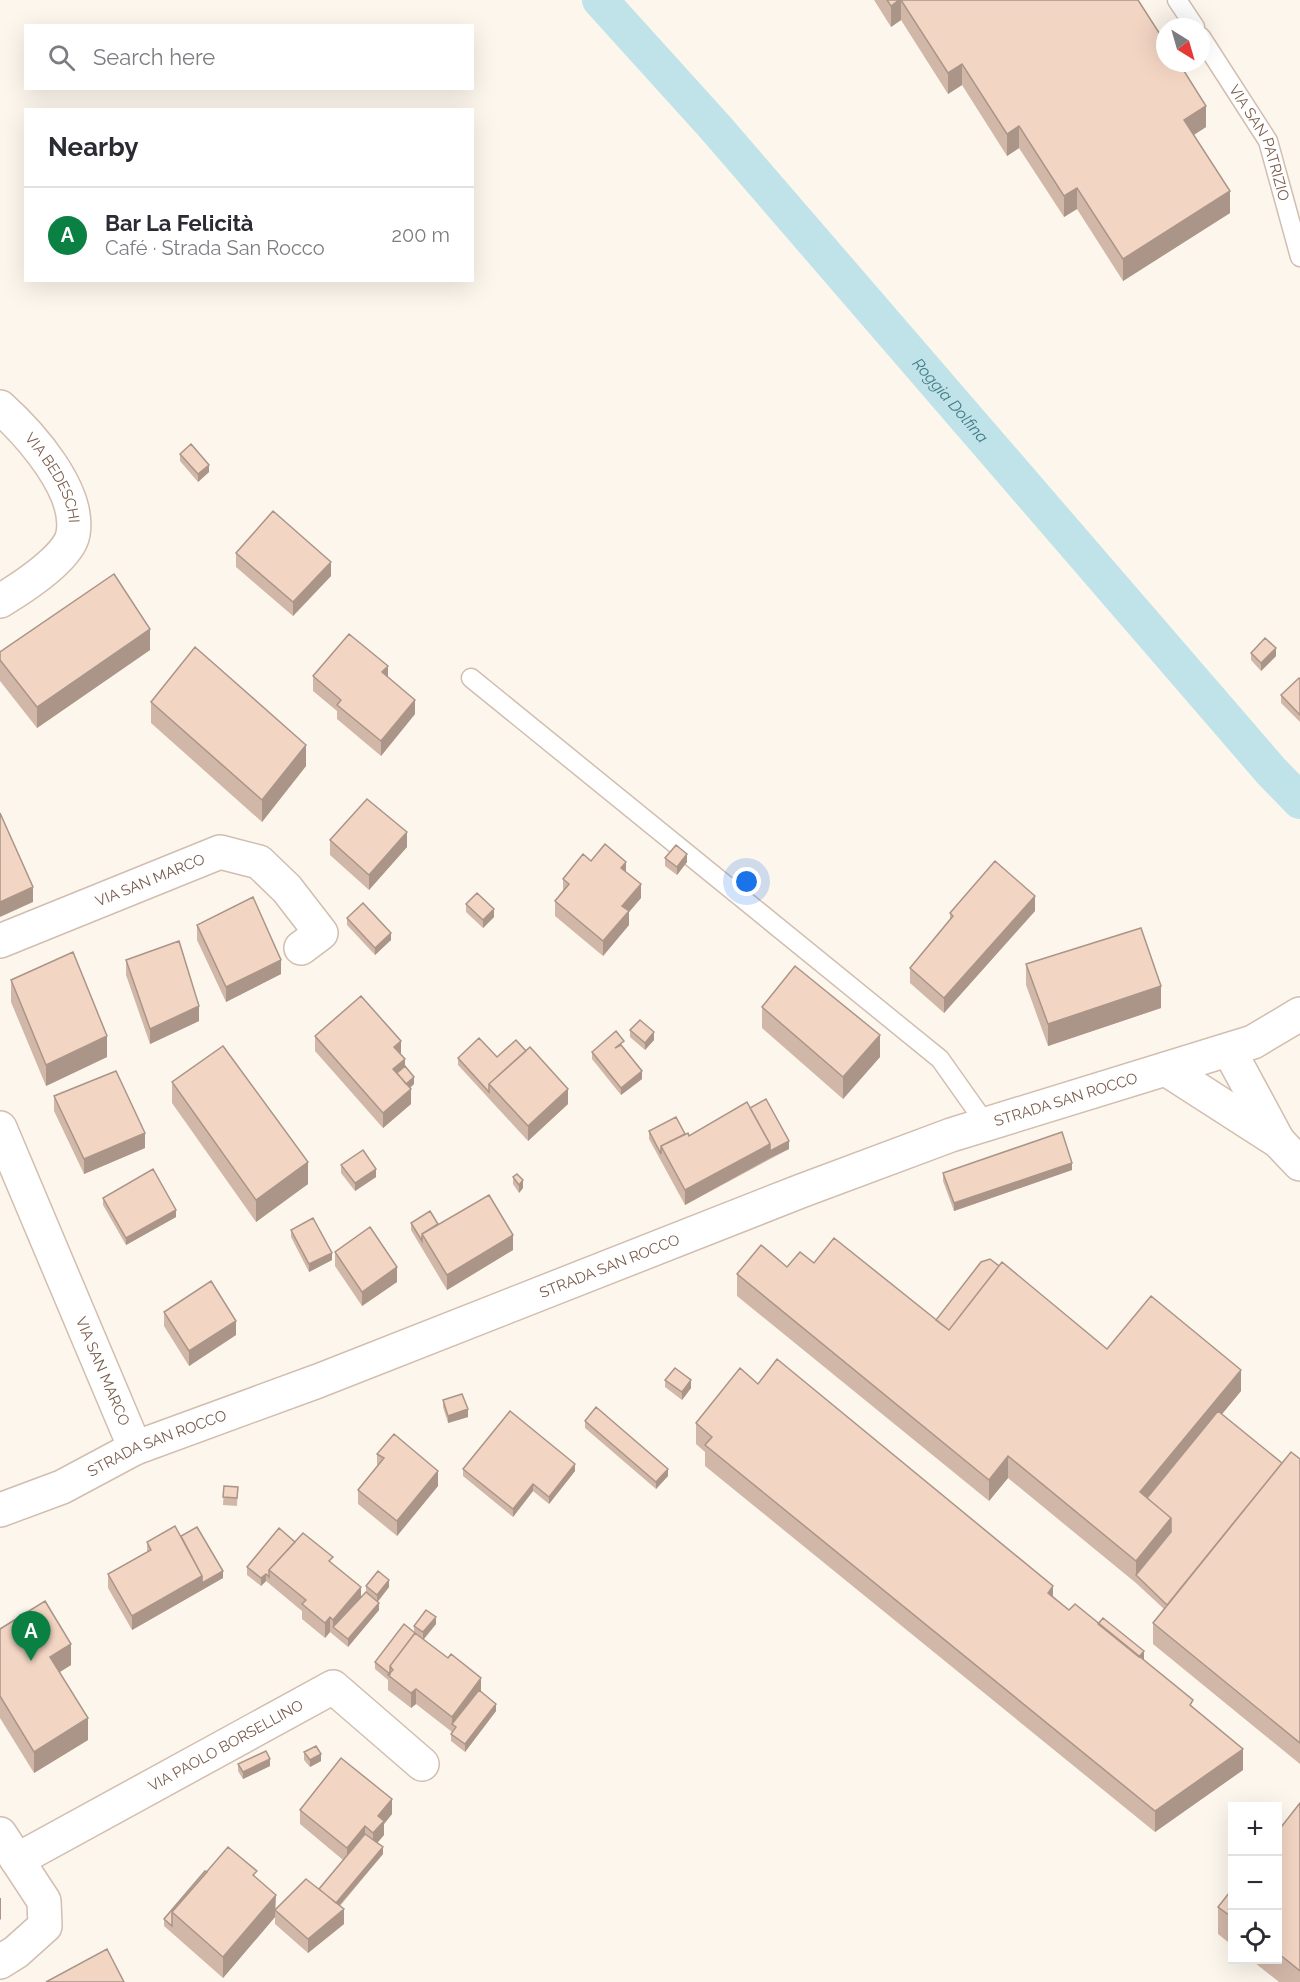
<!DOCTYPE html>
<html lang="en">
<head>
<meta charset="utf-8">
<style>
  body { margin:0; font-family:Raleway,sans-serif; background:#f2f2f3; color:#2b2b33 }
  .controls { position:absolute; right:18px; bottom:18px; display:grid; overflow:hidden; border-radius:0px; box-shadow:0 6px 24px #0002 }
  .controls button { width:54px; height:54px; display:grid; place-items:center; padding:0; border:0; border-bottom:2px solid #e1e1e2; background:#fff; color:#2b2b33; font:30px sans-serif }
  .compass { position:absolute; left:1156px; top:18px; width:54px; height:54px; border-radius:50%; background:#fff; box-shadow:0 6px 24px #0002; rotate:143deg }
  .you { position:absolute; left:747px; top:882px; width:21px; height:21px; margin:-15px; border:4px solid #fff; border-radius:50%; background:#1a73e8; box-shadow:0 0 0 9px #1a73e833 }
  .badge { display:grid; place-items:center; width:39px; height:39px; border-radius:50%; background:#0b8043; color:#fff; font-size:20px; font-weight:700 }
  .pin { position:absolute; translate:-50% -50px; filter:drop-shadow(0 2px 3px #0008) }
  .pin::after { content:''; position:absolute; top:32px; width:21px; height:18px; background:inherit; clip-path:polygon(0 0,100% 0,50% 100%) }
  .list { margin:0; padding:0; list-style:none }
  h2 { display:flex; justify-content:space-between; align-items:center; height:78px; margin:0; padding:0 24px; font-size:26px }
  h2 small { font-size:20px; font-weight:400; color:#7c7c81 }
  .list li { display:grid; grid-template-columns:39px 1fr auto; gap:18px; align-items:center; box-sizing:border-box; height:96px; padding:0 24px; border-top:2px solid #e1e1e2 }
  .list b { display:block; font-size:22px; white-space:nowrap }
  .list p { margin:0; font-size:20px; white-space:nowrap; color:#7c7c81 }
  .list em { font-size:20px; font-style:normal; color:#7c7c81 }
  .icon { flex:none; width:33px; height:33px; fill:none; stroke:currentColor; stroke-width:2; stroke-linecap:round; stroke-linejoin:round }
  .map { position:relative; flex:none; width:1300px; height:1982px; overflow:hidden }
  .search { position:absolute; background:#fff; box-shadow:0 6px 24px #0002; left:24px; top:24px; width:450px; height:66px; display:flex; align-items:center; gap:15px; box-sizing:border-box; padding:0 21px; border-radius:0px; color:#7c7c81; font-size:22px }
  .panel { position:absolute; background:#fff; box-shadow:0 6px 24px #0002; left:24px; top:108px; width:450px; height:174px; border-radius:0px }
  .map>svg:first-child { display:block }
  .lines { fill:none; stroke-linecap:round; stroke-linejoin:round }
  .canal { stroke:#bfe3e8; stroke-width:36 }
  .lane-casing { stroke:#d1beb0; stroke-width:21 }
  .street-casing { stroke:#d1beb0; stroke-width:36 }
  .lane { stroke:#fff; stroke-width:18 }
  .street { stroke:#fff; stroke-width:33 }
  .wall { fill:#d1b7a8 }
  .shaded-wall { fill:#aa9588 }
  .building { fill:#f3d5c3; stroke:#aa9588; stroke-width:1.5 }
  .labels { text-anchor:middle; stroke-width:6; stroke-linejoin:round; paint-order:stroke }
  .street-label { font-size:15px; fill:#7a5c4d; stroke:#fffaf3 }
  .water-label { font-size:16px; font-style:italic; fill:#437c86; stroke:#fffaf3 }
</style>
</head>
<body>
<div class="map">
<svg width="1300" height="1982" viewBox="0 0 1300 1982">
  <rect width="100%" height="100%" fill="#fdf6ec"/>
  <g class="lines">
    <path class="canal" id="s1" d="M600 0 715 127 1271 771 1300 801"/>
    <defs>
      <g id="lane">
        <path d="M1177 0 1195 27"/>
        <path id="s2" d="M1201 37 1268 141 1300 257"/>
        <path d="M471 678 940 1059 986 1124"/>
      </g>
      <g id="street">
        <path id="s3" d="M0 407C30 434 81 491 73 534 69 558 20 589 0 601"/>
        <path id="s4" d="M0 941 220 852 259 862 287 889 321 933 301 948"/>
        <path d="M1229 1050 1277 1139"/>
        <path d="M1166 1069 1278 1141 1300 1164"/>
        <path id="s5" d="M0 1128 135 1448"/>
        <path id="s6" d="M0 1510 62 1487 135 1448 318 1381 801 1191 951 1135 1253 1042 1300 1014"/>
        <path d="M0 1834 44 1901 45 1926 16 1952 0 1962"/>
        <path id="s7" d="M17 1860 333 1687 422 1764"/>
      </g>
    </defs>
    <use href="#lane" class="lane-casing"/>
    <use href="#street" class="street-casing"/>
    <use href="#lane" class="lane"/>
    <use href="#street" class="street"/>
  </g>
  <path class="wall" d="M874 0H1138L1206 127 1194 135 1230 213 1123 281 1077 209 1064 217 1019 148 1007 156 962 85 948 94 901 20 891 27Z
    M180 454 209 472 198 482 180 461Z
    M236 553 331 576 293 616 236 567Z
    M150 650 37 728 0 681V652Z
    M1251 653 1276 656 1261 671 1251 660Z
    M313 676 388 677 415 714 381 756 337 719V711L313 691Z
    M1300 679V722L1281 703V695Z
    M151 702 306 766 262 822 151 723Z
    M330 840 407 847 369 890 330 855Z
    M665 858 687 862 677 875 665 866Z
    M591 861 626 872 641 898 629 912V925L603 956 555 916V901L563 891V879Z
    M466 904 494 917 483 928 466 912Z
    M1035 911 944 1013 910 983V968L950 920V913Z
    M347 918 391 940 375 955 347 925Z
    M197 925 281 974 226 1002 197 940Z
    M126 960 199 1021 150 1044 126 975Z
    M1026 964 1161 1008 1048 1046 1026 985Z
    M11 980 107 1057 46 1086 11 1002Z
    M762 1007 880 1057 843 1099 762 1028Z
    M630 1030 654 1040 645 1050 630 1037Z
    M315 1036 401 1055 405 1066 414 1084 410 1088 411 1104 383 1128 315 1051Z
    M624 1048 642 1079 621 1095 592 1059V1052Z
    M497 1057 568 1104 528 1141 458 1065V1058Z
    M172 1082 308 1184 256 1222 172 1103Z
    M54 1096 145 1148 84 1174 54 1111Z
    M750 1108 789 1149 685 1205 649 1139V1131L685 1134 689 1136Z
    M341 1165 376 1177 355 1191 341 1173Z
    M1072 1170 954 1211 943 1181V1173Z
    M513 1177 523 1188 519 1193 513 1184Z
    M103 1198 176 1217 126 1245 103 1205Z
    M411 1223 513 1250 447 1290 411 1230Z
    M291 1230 332 1260 309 1272 291 1237Z
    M335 1252 397 1282 362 1306 335 1266Z
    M787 1267 936 1320 1107 1349 1241 1391 1222 1414 1282 1463 1300 1459V1764L1153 1644V1623L1164 1609 1136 1583 1008 1478 989 1501 737 1296V1274Z
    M164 1312 236 1335 189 1366 164 1326Z
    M665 1380 691 1388 682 1400 665 1387Z
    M758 1384 1053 1596 1069 1610 1098 1624 1144 1659 1143 1660 1193 1707 1243 1770 1155 1832 705 1466V1452L696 1444V1423Z
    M443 1400 468 1417 448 1423 443 1407Z
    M585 1421 668 1476 656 1489 585 1428Z
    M377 1454 438 1486 397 1536 358 1504V1490L377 1466Z
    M463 1469 575 1471 549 1504 533 1491 513 1517 463 1476Z
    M224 1486 238 1487 237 1506 223 1505Z
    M181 1536 223 1578 132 1630 108 1588V1574L147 1552V1542Z
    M295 1542 333 1564 361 1597 366 1592V1586L389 1587 378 1602 379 1610 348 1647 330 1632 325 1638 302 1619V1611L266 1581 261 1586 247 1575V1567Z
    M436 1624 424 1639 481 1692 496 1711 465 1752 451 1741V1734L452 1732 416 1704 411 1708 388 1690V1680L375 1669V1662L414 1632V1626Z
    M0 1629 71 1665 60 1672 88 1740 34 1773 0 1718Z
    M304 1752 321 1761 310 1767 304 1760Z
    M238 1764 270 1766 243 1779 238 1771Z
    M1300 1803V1982H1279L1250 1959H1278V1831Z
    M300 1810 392 1814 384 1824V1835L377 1843 383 1854 340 1906 344 1924 308 1953 275 1924V1917L223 1978 164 1926V1919L207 1872 257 1878 276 1909 319 1889 343 1860 300 1824Z
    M1233 1888V1946L1218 1934V1907Z"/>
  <path class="shaded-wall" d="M899 0H901V20L891 27V6Z
    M962 64V85L948 94V73Z
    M1206 106V127L1184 141V120Z
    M1019 126V148L1007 156V134Z
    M1077 188V209L1064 217V196Z
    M1230 191V213L1123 281V259Z
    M209 465V472L198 482V474Z
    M331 562V576L293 616V602Z
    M150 629V650L37 728V707Z
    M1276 648V656L1261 671V663Z
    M388 666V680L382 672Z
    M415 700V714L381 756V741Z
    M306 745V766L262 822V800Z
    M407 832V847L369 890V875Z
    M687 854V862L677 875V867Z
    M626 862V877L621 868Z
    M641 884V898L629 912V925L603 956V941L622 906Z
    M33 887V902L0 917V902Z
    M1035 896V911L944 1013V998Z
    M494 909V917L483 928V920Z
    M391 933V940L375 955V948Z
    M281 960V974L226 1002V987Z
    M1161 986V1008L1048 1046V1024Z
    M199 1006V1021L150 1044V1029Z
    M654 1032V1040L645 1050V1043Z
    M880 1035V1057L843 1099V1077Z
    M107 1036V1057L46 1086V1065Z
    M401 1041V1056L394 1047Z
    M405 1059V1074L397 1081 393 1069Z
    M642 1071V1079L621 1095V1088Z
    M414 1077V1084L403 1094V1087Z
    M411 1089V1104L383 1128V1113Z
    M568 1089V1104L528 1141V1126Z
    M145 1133V1148L84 1174V1159Z
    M789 1141V1149L770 1158V1151Z
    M770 1144V1158L685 1205V1190Z
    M308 1162V1184L256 1222V1200Z
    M1072 1163V1170L954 1211V1203Z
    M376 1169V1177L355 1191V1183Z
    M523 1180V1188L519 1193V1185Z
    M176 1210V1217L126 1245V1238Z
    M513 1235V1250L447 1290V1275Z
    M332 1253V1260L309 1272V1264Z
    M397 1267V1282L362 1306V1292Z
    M236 1321V1335L189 1366V1351Z
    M1241 1370V1391L1144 1509 1140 1492Z
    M691 1380V1388L682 1400V1392Z
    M468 1409V1417L448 1423V1416Z
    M1008 1456V1478L989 1501V1480Z
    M575 1464V1471L549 1504V1497Z
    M668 1469V1476L656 1489V1482Z
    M438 1471V1486L397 1536V1521Z
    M533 1484V1491L513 1517V1509Z
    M1171 1518V1540L1136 1575V1561Z
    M223 1571V1578L202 1590V1583Z
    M266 1574V1581L261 1586V1578Z
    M202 1576V1590L132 1630V1616Z
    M389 1580V1587L377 1602V1595Z
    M1053 1586V1608L1048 1593Z
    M361 1587V1602L333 1627V1620Z
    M379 1603V1610L348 1647V1639Z
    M330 1617V1632L325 1638V1623Z
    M436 1617V1624L423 1640V1632Z
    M71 1644V1665L50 1678V1657Z
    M1144 1651V1659L1133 1673V1666Z
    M481 1678V1693L452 1724V1717Z
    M416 1689V1704L411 1708V1693Z
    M496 1704V1711L465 1752V1744Z
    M88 1718V1740L34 1773V1752Z
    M1243 1749V1770L1155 1832V1811Z
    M321 1754V1761L310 1767V1760Z
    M270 1759V1766L243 1779V1772Z
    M392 1799V1814L384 1824V1835L373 1848V1833L378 1816Z
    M365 1826V1841L347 1863V1848Z
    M383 1847V1854L332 1914V1907Z
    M276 1895 275 1917 223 1978V1957Z
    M0 1898H1V1919L0 1920Z
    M344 1909V1924L308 1953V1939Z"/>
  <path class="building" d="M887 0H899L891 6Z
    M901 0H1138L1165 42V63H1179L1206 106 1184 120 1230 191 1123 259 1077 188 1064 196 1019 126 1007 134 962 64 948 73Z
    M191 444 209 465 198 474 180 454Z
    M273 511 331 562 293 602 236 553Z
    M114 574 150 629 37 707 0 660V652Z
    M349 634 388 666 382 672 415 700 381 741 337 705 341 700 313 676Z
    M1265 638 1276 648 1261 663 1251 653Z
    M195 647 306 745 262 800 151 702Z
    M1299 678 1300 679V715L1281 695Z
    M367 799 407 832 369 875 330 840Z
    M0 813 33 887 0 902Z
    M605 844 626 862 621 868 641 884 622 906 629 911 603 941 555 901 569 884 563 879 583 854 591 861Z
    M676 845 687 854 677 867 665 858Z
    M995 861 1035 896 944 998 910 968 953 916 950 913Z
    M477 893 494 909 483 920 466 904Z
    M253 897 281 960 226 987 197 925Z
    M363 903 391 933 375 948 347 918Z
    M1141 928 1161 986 1048 1024 1026 964Z
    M179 941 199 1006 150 1029 126 960Z
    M73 952 107 1036 46 1065 11 980Z
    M795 966 880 1035 843 1077 762 1007Z
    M361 996 401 1041 394 1047 405 1059 393 1069 411 1089 383 1113 315 1036Z
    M640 1020 654 1032 645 1043 630 1030Z
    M616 1031 624 1041 615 1048 621 1045 642 1071 621 1088 592 1052Z
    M479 1038 497 1057 516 1040 526 1051 489 1084V1092L458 1058Z
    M223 1046 308 1162 256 1200 172 1082Z
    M530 1047 568 1089 528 1126 489 1084Z
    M405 1066 414 1077 406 1084 397 1073Z
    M116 1071 145 1133 84 1159 54 1096Z
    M766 1099 789 1141 770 1151V1144L750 1108Z
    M747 1102 770 1144 685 1190 661 1146 688 1133 689 1136Z
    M676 1117 685 1134 661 1146V1154L649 1131Z
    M1062 1132 1072 1163 954 1203 943 1173Z
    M363 1150 376 1169 355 1183 341 1165Z
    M153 1169 176 1210 126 1238 103 1198Z
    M517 1174 523 1180 519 1185 513 1177Z
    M489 1195 513 1235 447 1275 422 1234Z
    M430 1211 438 1224 422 1234V1241L411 1223Z
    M313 1218 332 1253 309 1264 291 1230Z
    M370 1227 397 1267 362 1292 335 1252Z
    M834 1238 949 1330 1002 1262 1107 1349 1151 1296 1241 1370 1140 1492 1171 1518 1136 1561 1008 1456 989 1480 737 1274 761 1245 787 1267 800 1252 814 1263Z
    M990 1259 999 1266 949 1330 936 1320 981 1262Z
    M211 1281 236 1321 189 1351 164 1312Z
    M777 1359 1053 1586 1048 1593 1069 1610 1075 1604 1193 1700 1190 1705 1243 1749 1155 1811 705 1445 712 1437 696 1423 740 1368 758 1384Z
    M675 1368 691 1380 682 1392 665 1380Z
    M462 1394 468 1409 448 1416 443 1400Z
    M596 1407 668 1469 656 1482 585 1421Z
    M510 1411 575 1464 549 1497 533 1484 513 1509 463 1469Z
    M1218 1411 1282 1463 1167 1605 1136 1575 1171 1532V1518L1147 1498Z
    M394 1434 438 1471 397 1521 358 1490 384 1458 377 1454Z
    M1291 1452 1300 1459V1743L1153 1623Z
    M224 1486 238 1487 237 1498 223 1497Z
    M175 1526 202 1576 132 1616 108 1574 151 1550 147 1542Z
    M197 1527 223 1571 202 1583V1576L181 1536Z
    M279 1528 295 1542 269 1570V1577L266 1574 261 1578 247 1567Z
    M303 1533 333 1557 329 1561 361 1587 333 1620 330 1617 325 1623 302 1604 306 1600 269 1570Z
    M378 1571 389 1580 377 1595 366 1586Z
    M366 1592 379 1603 348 1639 333 1627Z
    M45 1601 71 1644 50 1657 88 1718 34 1752 0 1696V1629Z
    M426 1610 436 1617 423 1632 414 1626Z
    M1103 1618 1144 1651 1139 1657 1098 1624Z
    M404 1624 415 1633 390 1666V1674L375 1662Z
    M415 1633 448 1658 451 1654 481 1678 452 1717 416 1689 411 1693 388 1675 393 1670 390 1666Z
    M479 1690 496 1704 465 1744 451 1734 456 1727 452 1724Z
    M316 1746 321 1754 310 1760 304 1752Z
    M266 1751 270 1759 243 1772 238 1764Z
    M341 1758 392 1799 378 1816 384 1821 373 1833 365 1826 347 1848 300 1810Z
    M1300 1803V1971L1278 1953V1831Z
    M365 1834 383 1847 336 1903 319 1889Z
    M228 1847 257 1871 253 1875 276 1895 223 1957 172 1912Z
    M205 1871 207 1872 172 1912V1926L164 1919Z
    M306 1879 344 1909 308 1939 275 1910Z
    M1233 1888V1918L1218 1907Z
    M107 1949 124 1982H46Z"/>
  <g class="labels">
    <g class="street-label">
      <text dy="5" stroke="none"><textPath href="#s2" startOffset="122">VIA SAN PATRIZIO</textPath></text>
      <text dy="5" stroke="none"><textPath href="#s3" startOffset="90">VIA BEDESCHI</textPath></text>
      <text dy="5" stroke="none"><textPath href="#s4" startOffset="162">VIA SAN MARCO</textPath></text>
      <text dy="5" stroke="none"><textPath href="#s6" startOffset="1143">STRADA SAN ROCCO</textPath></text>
      <text dy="5" stroke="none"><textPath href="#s6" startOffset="657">STRADA SAN ROCCO</textPath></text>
      <text dy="5" stroke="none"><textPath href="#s5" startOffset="264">VIA SAN MARCO</textPath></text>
      <text dy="5" stroke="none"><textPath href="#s6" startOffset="171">STRADA SAN ROCCO</textPath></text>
      <text dy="5" stroke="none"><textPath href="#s7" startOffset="238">VIA PAOLO BORSELLINO</textPath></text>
    </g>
    <g class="water-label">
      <text dy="6" stroke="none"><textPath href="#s1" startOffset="532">Roggia Dolfina</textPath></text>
    </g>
  </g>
</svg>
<div class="controls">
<button>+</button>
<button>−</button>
<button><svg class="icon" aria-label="locate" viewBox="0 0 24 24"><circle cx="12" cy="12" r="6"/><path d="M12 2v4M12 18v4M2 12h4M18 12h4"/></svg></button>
</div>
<svg class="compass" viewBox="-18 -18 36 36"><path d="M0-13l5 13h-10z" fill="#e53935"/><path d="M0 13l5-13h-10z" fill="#7c7c81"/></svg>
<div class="you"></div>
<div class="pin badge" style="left:31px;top:1661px">A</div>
<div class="search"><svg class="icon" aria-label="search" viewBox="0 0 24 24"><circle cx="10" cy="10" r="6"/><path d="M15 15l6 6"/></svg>Search here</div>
<section class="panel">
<h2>Nearby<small></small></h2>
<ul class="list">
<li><span class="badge">A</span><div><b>Bar La Felicità</b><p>Café · Strada San Rocco</p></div><em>200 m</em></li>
</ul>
</section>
</div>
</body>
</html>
